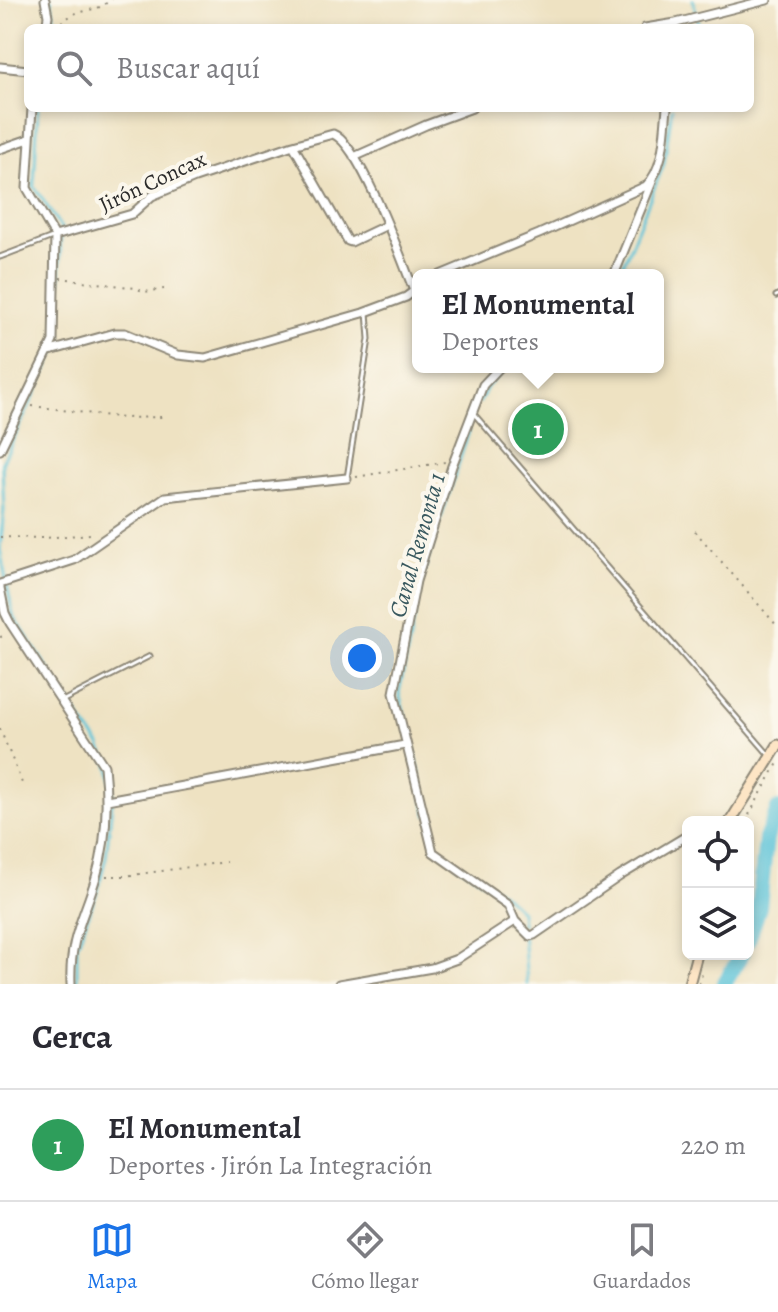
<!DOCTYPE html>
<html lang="es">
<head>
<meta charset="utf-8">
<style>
  body { margin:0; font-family:Alegreya,serif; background:#f7f7f7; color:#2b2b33 }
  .controls { position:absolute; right:24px; bottom:24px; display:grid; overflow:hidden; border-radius:12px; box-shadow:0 4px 12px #0003 }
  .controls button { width:72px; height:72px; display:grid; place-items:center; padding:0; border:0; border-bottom:2px solid #e1e1e2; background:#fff; color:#2b2b33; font:40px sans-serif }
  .you { position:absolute; left:362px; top:658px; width:28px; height:28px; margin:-20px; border:6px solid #fff; border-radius:50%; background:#1a73e8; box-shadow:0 0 0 12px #1a73e833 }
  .badge { display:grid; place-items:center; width:52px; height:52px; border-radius:50%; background:#1a73e8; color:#fff; font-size:26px; font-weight:700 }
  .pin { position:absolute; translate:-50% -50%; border:4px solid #fff; box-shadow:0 2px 8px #0006 }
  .popup { position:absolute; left:412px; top:269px; width:252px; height:104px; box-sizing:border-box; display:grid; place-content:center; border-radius:12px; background:#fff; filter:drop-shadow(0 2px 6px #0005); font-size:26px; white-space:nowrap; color:#7c7c81 }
  .popup b { font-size:30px; color:#2b2b33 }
  .popup::after { content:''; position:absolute; left:50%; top:100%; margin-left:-16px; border:16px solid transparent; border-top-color:#fff }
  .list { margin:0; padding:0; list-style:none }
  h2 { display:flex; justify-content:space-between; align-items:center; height:104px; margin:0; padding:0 32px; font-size:34px }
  h2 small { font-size:26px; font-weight:400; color:#7c7c81 }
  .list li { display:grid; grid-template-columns:52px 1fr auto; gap:24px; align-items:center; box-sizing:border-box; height:112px; padding:0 32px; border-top:2px solid #e1e1e2 }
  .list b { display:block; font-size:30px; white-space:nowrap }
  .list p { margin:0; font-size:26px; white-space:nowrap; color:#7c7c81 }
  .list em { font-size:26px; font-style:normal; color:#7c7c81 }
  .icon { flex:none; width:44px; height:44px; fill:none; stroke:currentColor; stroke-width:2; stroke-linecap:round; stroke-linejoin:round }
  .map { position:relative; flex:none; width:778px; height:984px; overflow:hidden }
  .search { position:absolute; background:#fff; box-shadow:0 4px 12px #0003; left:24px; right:24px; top:24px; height:88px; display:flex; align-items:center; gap:20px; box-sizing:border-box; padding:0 28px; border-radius:12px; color:#7c7c81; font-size:30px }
  .sheet { height:216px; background:#fff }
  nav { display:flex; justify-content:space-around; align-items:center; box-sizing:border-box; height:112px; border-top:2px solid #e1e1e2; background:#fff; font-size:22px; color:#7c7c81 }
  nav a { display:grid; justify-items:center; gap:4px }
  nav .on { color:#1a73e8 }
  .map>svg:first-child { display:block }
  .green { fill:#abbd60; stroke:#6b7446; stroke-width:2 }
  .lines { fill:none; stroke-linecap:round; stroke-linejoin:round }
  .stream { stroke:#5bc3d8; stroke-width:3 }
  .river { stroke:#5bc3d8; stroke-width:16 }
  .service-casing { stroke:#8c8676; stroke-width:7 }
  .minor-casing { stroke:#8c8676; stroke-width:11 }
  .secondary-casing { stroke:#8c8676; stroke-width:13 }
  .path { stroke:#8c8676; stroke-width:2; stroke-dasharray:2 6; stroke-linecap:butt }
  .service { stroke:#fff; stroke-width:3 }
  .minor { stroke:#fff; stroke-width:7 }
  .secondary { stroke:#fde5c5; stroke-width:9 }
  .labels { text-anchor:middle; stroke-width:8; stroke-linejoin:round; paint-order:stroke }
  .street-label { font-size:22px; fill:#2b2b2b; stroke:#fbf7ec }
  .water-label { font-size:24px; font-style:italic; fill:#39595f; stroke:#fbf7ec }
</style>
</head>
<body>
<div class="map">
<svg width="778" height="984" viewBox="0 0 778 984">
  <rect width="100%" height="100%" fill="#fbf7ec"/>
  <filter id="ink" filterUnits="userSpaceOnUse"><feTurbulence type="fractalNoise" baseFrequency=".0125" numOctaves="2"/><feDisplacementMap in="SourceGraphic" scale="16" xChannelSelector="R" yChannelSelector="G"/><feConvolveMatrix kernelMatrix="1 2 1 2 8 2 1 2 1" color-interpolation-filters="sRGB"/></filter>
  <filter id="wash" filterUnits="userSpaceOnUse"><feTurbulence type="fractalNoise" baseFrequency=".006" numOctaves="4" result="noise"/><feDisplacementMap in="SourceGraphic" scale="32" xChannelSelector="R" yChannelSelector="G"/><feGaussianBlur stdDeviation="1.8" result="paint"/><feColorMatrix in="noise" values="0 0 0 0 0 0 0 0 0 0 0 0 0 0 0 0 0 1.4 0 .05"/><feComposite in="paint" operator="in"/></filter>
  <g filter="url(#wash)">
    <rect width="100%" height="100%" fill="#eee2c2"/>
    <path class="green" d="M522 410 563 425 555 448 514 433Z"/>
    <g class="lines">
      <path class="stream" d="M51 0 54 18 52 28
        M681 28 699 24 693 0
        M38 108 34 186 61 228 59 315 61 339 2 463 4 510 0 549 13 615 83 723 100 745 109 766 113 795 106 857 98 889 77 946V984
        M619 275 664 164 672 108
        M480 402 487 387 507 367
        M427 815 419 771 399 693 423 574 469 431
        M457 865 502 893 521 911 522 924
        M523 932 527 984"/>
      <path class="river" d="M748 940 759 907 766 839 778 809
        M724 984 742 954"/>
    </g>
  </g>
  <g filter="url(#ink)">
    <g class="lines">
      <defs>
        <path id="service" d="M565 110 569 108
          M0 257 55 236
          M776 296 778 295
          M474 414 770 756
          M347 478 369 339 367 312
          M64 700 150 656"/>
        <path id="minor" d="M45 0 48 16 46 28
          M645 28 676 23
          M673 28 676 23 767 0
          M0 67 28 70
          M293 145 333 134C360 144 402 260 414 291
          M0 149 29 139
          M354 157 426 125 472 108
          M55 236 132 214 152 196 195 178 293 145 348 241 351 242 387 225
          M440 275 539 234 646 186C665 167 664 134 667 108
          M614 275 652 182
          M50 351 115 333H125L178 355 205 358 363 313 406 297 418 288
          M500 367 483 385 452 466 416 581 394 693 433 852 508 905 515 921 530 936 534 935 620 876 688 835
          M0 450 53 341 55 236 27 188 32 108
          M0 584 74 560 165 497 347 478
          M0 588 5 613 10 623 104 766C108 803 107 841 96 877 84 918 69 938 71 984
          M107 800 405 745
          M339 984 432 968 457 959 515 921"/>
        <path id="secondary" d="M730 822 778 745
          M689 984 697 954"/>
      </defs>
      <use href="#service" class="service-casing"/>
      <use href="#minor" class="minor-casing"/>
      <use href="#secondary" class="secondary-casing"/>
      <path class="path" d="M55 27 73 14 98 8 112 0
        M60 278 136 288 144 292 164 289
        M32 406 124 418 163 417
        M356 477 445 462
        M695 531 778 627
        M0 537 44 538 90 534
        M0 637 7 635
        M0 729 24 788
        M745 822 778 763
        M106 876H125L226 862
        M699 984 703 971"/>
      <use href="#service" class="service"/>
      <use href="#minor" class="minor"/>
      <use href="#secondary" class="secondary"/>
    </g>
  </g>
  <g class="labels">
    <g class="street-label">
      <text transform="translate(152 181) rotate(-25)" y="8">Jirón Concax</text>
    </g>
    <g class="water-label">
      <text transform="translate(417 545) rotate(-74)" y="8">Canal Remonta 1</text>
    </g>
  </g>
</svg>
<div class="controls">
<button><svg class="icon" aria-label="locate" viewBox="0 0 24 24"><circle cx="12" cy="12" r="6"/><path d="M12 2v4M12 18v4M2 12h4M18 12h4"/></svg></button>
<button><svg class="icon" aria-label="layers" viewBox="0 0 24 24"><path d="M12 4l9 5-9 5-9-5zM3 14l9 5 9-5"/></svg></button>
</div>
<div class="you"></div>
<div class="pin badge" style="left:538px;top:429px;background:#2e9e5b">1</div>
<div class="popup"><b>El Monumental</b>Deportes</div>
<div class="search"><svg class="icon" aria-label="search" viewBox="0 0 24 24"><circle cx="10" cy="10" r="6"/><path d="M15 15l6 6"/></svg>Buscar aquí</div>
</div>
<section class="sheet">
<h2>Cerca<small></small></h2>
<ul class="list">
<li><span class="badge" style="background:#2e9e5b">1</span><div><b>El Monumental</b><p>Deportes · Jirón La Integración</p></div><em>220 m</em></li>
</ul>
</section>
<nav>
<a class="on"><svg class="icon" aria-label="map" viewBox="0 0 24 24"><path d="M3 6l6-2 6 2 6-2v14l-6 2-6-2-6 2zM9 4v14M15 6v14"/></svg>Mapa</a>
<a><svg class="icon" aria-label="directions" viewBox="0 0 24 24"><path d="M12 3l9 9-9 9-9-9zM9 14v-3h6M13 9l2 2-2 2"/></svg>Cómo llegar</a>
<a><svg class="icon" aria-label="saved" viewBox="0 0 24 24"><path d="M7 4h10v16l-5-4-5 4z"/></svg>Guardados</a>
</nav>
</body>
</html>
